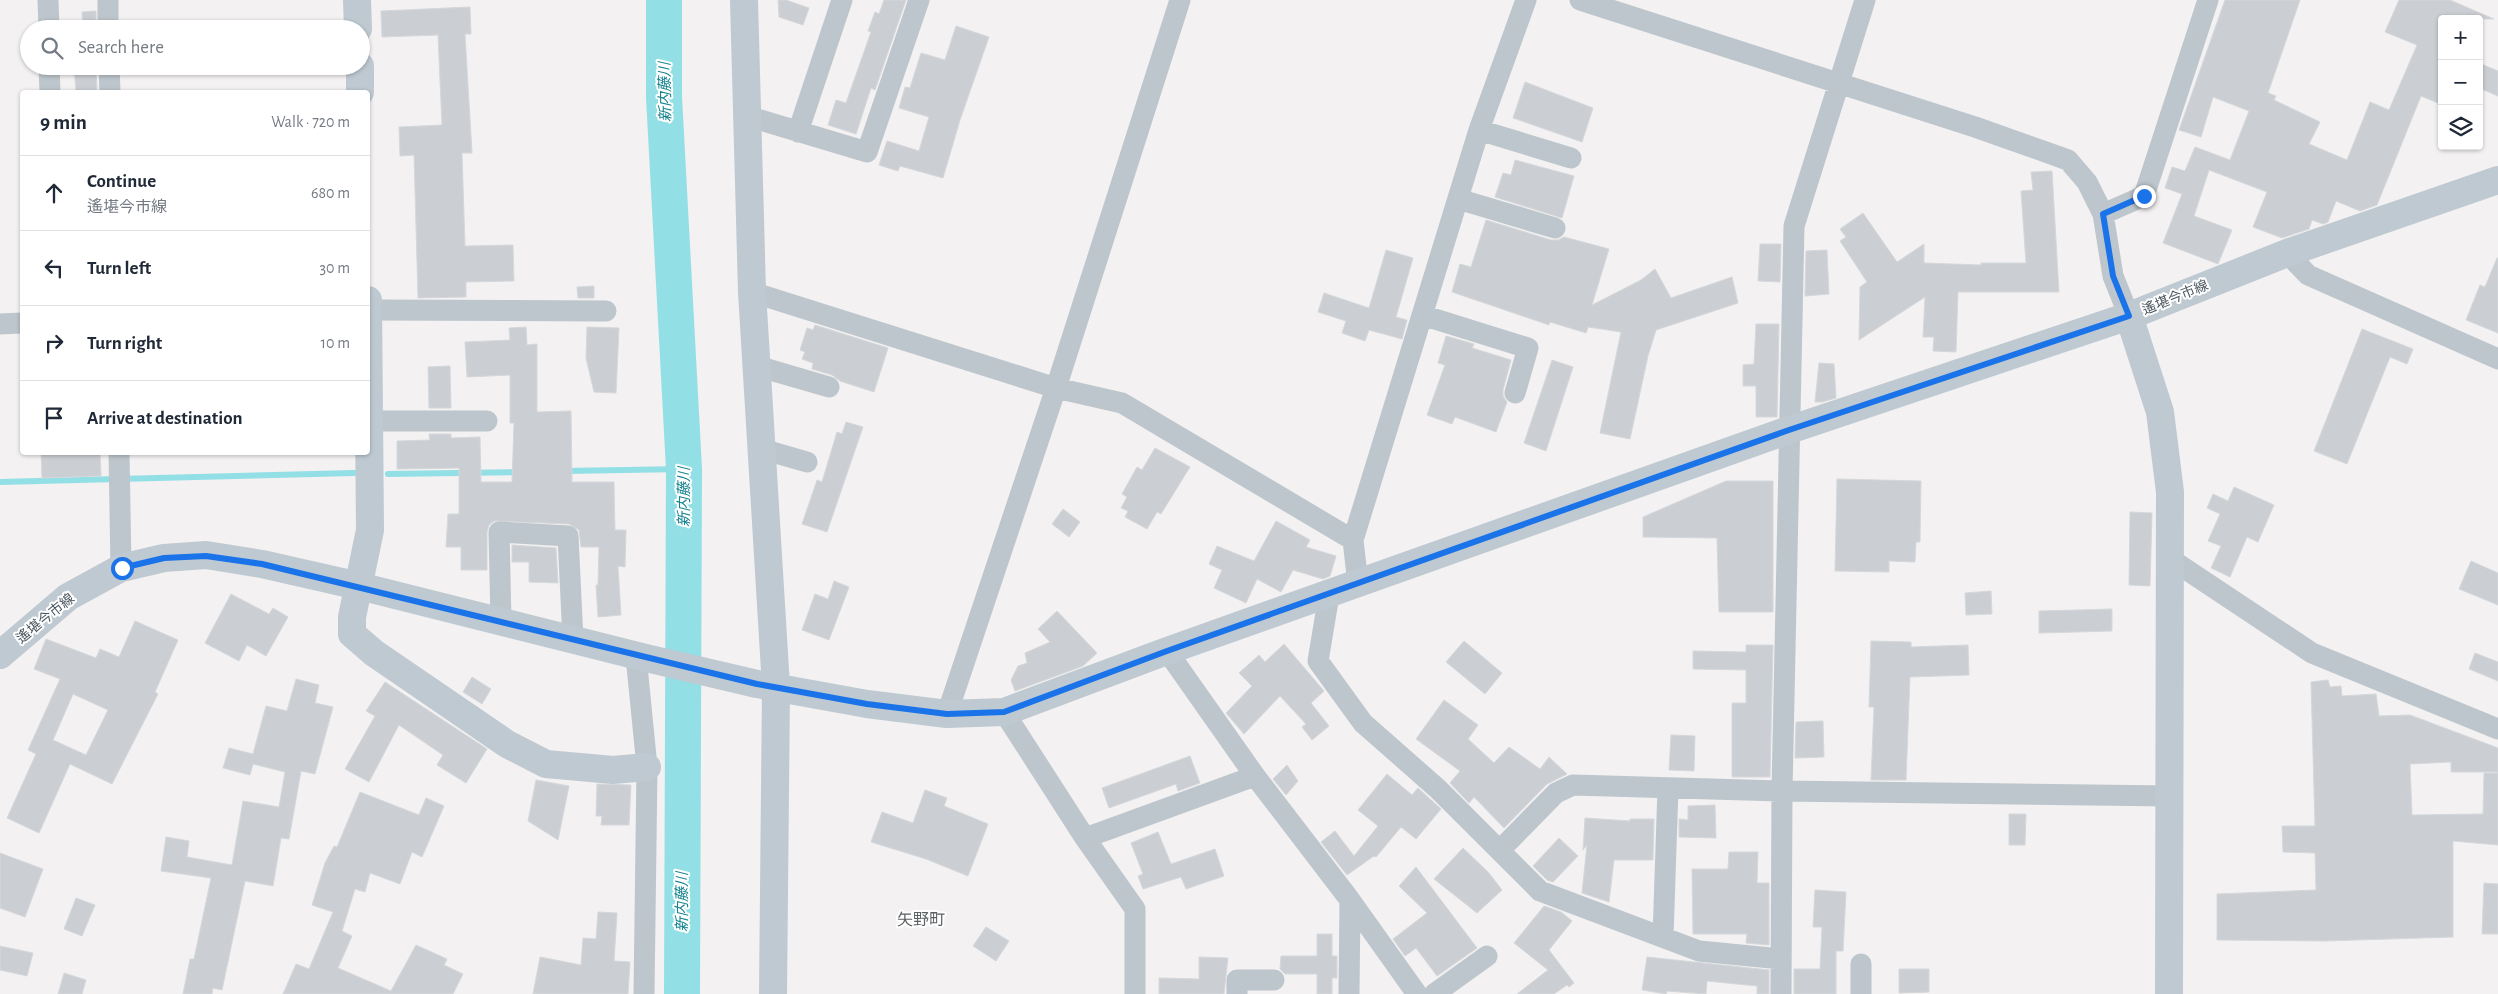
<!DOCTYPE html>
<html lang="en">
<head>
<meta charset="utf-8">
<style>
  body { margin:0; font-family:"Alegreya Sans","Noto Sans JP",sans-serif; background:#f2f2f3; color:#1f2937 }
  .controls { position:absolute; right:15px; top:15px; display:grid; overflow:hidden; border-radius:5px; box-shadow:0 1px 4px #0004 }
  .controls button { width:45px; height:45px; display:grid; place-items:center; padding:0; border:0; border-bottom:1px solid #e0e1e3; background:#fff; color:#1f2937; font:25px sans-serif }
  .stop { position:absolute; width:15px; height:15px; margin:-11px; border:4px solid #1a73e8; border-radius:50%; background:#fff }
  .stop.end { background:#1a73e8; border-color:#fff; box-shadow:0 1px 5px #0008 }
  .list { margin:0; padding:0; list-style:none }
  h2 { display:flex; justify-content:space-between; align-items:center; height:65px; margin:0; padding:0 20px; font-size:21px }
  h2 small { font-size:16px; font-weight:400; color:#747a83 }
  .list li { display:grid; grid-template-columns:32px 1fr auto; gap:15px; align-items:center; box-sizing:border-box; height:75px; padding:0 20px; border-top:1px solid #e0e1e3 }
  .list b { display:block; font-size:19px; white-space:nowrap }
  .list p { margin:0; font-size:16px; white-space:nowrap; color:#747a83 }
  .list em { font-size:16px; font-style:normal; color:#747a83 }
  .icon { flex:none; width:28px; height:28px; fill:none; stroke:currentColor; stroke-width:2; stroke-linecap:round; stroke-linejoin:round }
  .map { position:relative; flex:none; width:2498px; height:994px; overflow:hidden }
  .search { position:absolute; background:#fff; box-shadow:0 1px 4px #0004; left:20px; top:20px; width:350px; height:55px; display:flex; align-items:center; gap:12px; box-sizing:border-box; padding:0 18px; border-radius:28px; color:#747a83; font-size:19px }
  .panel { position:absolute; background:#fff; box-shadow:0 1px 4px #0004; left:20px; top:90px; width:350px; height:365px; border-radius:5px }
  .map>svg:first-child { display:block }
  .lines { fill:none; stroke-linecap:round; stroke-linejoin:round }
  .stream { stroke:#93dfe6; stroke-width:6 }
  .river { stroke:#93dfe6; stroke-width:36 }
  .building { fill:#cbced3; stroke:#d5d8db; fill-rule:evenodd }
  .street { stroke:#bdc6cc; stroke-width:21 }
  .secondary { stroke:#bec9d1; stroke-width:28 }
  .route { stroke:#1a73e8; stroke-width:6 }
  .labels { text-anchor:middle; stroke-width:4; stroke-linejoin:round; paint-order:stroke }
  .street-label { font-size:14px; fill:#4a565d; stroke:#fff }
  .water-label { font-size:15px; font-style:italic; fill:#16838d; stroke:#fff }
  .quarter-label { font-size:16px; fill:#5d6265; stroke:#fff }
</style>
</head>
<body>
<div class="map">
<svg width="2498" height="994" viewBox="0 0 2498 994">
  <rect width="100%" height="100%" fill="#f3f1f1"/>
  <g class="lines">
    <path class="stream" d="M564 471 684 469
      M388 474 519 472
      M0 482 354 473"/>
    <path class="river" d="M664 0V97L684 469 682 994"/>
  </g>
  <path class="building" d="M778 0H786L809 8 803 25 779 17Z
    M884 0H906L875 90 871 88 856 134 828 125 836 100 846 103 871 32 868 31 875 12 879 14Z
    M2225 0H2300L2268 93 2276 96 2274 100 2320 122 2309 144 2347 160 2370 102 2389 110 2417 45 2385 32 2399 0H2450L2494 19H2442V94L2438 103 2421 96 2377 205 2360 211 2336 201 2328 222 2323 224 2312 220 2309 229 2282 238 2253 227 2267 192 2209 170 2194 216 2232 230 2218 264 2163 243 2182 194 2165 188 2172 167 2185 171 2195 147 2230 160 2249 111 2213 97 2201 137 2179 130Z
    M470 7 471 34H465L472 153H462L465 246 513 245 514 281 466 282V297L418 298 414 155 400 156 399 127 442 125 438 35 382 37 381 11Z
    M96 11V29H83L82 12Z
    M956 26 989 37 960 120 943 178 900 166 898 171 879 165 887 141 919 151 929 117 899 108 905 87 910 88 921 53 945 60Z
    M2479 63 2498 71V96L2479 88Z
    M74 66H96L97 92H76Z
    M1525 82 1593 108 1582 142 1513 118Z
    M1515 160 1574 176 1562 218 1495 197 1503 173 1511 175Z
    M2052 171 2059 292H1958L1956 352 1933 351 1934 337H1923L1925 297 1859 340 1860 287 1867 282 1840 241 1846 237 1840 229 1863 213 1897 262 1924 244V263L1981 265V263H2026L2021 191 2033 190 2031 172Z
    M1486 220 1551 240H1558L1564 237 1609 249 1592 305 1641 280 1655 269 1671 298 1732 277 1738 303 1656 330 1648 356 1630 439 1600 433 1621 332 1588 327 1586 333 1550 322 1549 325 1452 292 1460 264 1471 267Z
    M1760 244H1781L1780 282 1758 281Z
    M1386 250 1413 258 1396 317 1407 320 1402 339 1369 330 1365 341 1342 333 1346 321 1318 312 1324 293 1369 308Z
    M1827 250 1829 294 1805 296 1806 251Z
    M2497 258H2498V333L2466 320 2480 285 2485 287Z
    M594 286V298H578L577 287Z
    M1756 324H1779L1777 417H1756V386H1743V365L1754 364Z
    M815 325 888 348 874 392 840 381 832 375 812 369 813 363 802 359 805 352 800 350 807 328 813 330Z
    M526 327 527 345 537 344V412L571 411 572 482H614L615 530H626L625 567 618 566 621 615 598 617 596 585H598L599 547H581L579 530 569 524 494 521 489 525 487 532V570H461V547H446L448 514H459V468L397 469V441L430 440 429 434H451V438L480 437 481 482H512L514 423H510V375L467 377 465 342 510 340 509 328Z
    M587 327 619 328 616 393 594 392 586 358Z
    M2362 329 2413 349 2407 364 2390 357 2347 464 2314 451Z
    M1446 336 1474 344 1472 348 1511 360 1503 390V396L1507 402 1496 432 1455 417 1452 424 1427 415 1445 365 1438 363Z
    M1552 360 1573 367 1546 451 1524 443Z
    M1819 363 1834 364 1836 398 1822 402H1815Z
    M450 366 451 408H429L428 367Z
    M846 422 863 427 827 532 802 524 817 480 822 482 837 432 842 434Z
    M1155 448 1190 467 1161 514 1157 512 1147 529 1125 517 1128 511 1121 508 1127 497 1122 494 1137 467 1142 470Z
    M41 452H100L101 476 42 478Z
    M1837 479 1921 481 1920 542H1916L1915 562 1889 561V572L1835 571Z
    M1726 481H1773V612H1719L1717 538 1643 537V517Z
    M2234 487 2274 505 2258 542 2247 537 2230 577 2211 568 2221 546 2208 541 2220 514 2207 508 2213 494 2228 501Z
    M1063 509 1080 522 1069 537 1052 524Z
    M2130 512 2152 513 2150 586 2129 585Z
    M1276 521 1310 540 1306 547 1336 556 1330 576 1323 579 1293 570 1281 592 1257 579 1246 603 1214 588 1222 570 1209 564 1217 546 1254 561Z
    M512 545 556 548 558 583 529 582V562H512Z
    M2471 561 2498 573V605L2459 589Z
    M834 581 849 587 829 640 802 630 815 594 828 599Z
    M1991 591 1992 614 1966 615 1965 593Z
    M231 594 269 614 273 608 288 617 266 656 247 645 239 661 205 643Z
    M2112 609V631L2039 633V611Z
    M1057 611 1097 653 1083 666 1015 691 1011 680 1018 666 1027 663 1025 653 1050 642 1038 629Z
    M135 621 178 640 155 692 158 694 112 784 70 764 39 833 7 818 36 754 28 750 60 679 34 669 46 639 96 658 100 649 119 657ZM73 694 108 710 86 755 53 740Z
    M1464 641 1502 673 1485 694 1446 662Z
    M1871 641 1911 642V647L1968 645 1969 675 1910 677 1906 780H1871L1874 707H1869Z
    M1284 644 1324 691 1311 703 1329 726 1312 740 1302 727 1306 724 1280 696 1244 734 1226 713 1252 686 1239 673 1259 655 1265 662Z
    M1746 645H1773L1770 777H1732V703H1746V670L1693 669V651L1746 652Z
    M2475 653 2498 662V681L2469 669Z
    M472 677 491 689 482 704 463 692Z
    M296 679 319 685 315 703 333 707 315 774 301 771 289 839 281 838 273 886 245 881 222 990 213 988 212 994H183L190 959H194L211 878 161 871 166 837 189 841 187 857 232 865 243 801 279 807 285 772 253 764 250 775 223 768 229 748 253 754 266 706 287 711Z
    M2328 680 2330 687 2341 686 2342 696 2376 694 2379 716 2410 715 2498 748V772H2451V762L2410 764 2412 815 2483 814 2484 773H2498V845L2453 841V937L2325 941 2217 940V894L2316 890 2315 853 2283 852 2282 826H2315L2311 682Z
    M385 682 487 749 466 783 437 765 443 755 399 725 369 782 345 769 375 716 366 711Z
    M1444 700 1478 725 1468 739 1494 763 1509 747 1540 769 1549 757 1567 774 1547 784 1504 828 1474 797 1469 803 1450 783 1460 771 1416 739Z
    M1823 721 1824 757 1795 758 1796 722Z
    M1671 735 1695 736 1694 771 1669 770Z
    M1190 756 1200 783 1178 791 1176 784 1109 808 1102 788Z
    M1287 765 1298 781 1286 795 1273 779Z
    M1387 774 1412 795 1418 788 1441 809 1416 839 1401 827 1376 857 1374 856 1347 875 1321 842 1335 831 1354 856 1378 826 1358 810Z
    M536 780 569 786 558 840 528 821Z
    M597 784 631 785 629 825H601L602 816H596Z
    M925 790 947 798 944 806 988 824 968 876 926 859 871 842 882 812 913 823Z
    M360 792 419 815 426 798 444 806 422 857 412 852 400 884 370 873 365 892 355 889 342 931 352 936 338 968 391 991 416 945 447 959 444 965 463 974 453 994H283L296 964 309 969 333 912 312 905 325 863 334 846 337 847Z
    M1715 805 1716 838 1679 837V819L1688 820V806Z
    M2009 814H2026L2025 845H2009Z
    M1585 818 1630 821V819H1654L1653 860H1614L1609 902 1582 893 1587 845 1583 850Z
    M1158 832 1171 864 1215 849 1224 876 1186 889 1181 877 1143 889 1138 876 1143 874 1131 843Z
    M1559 838 1578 856 1553 882 1547 880 1533 866Z
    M1463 848 1489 873 1502 890 1477 913 1434 879Z
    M1729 852H1758L1757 883H1769V945L1746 943 1747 934H1693L1692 869H1728Z
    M0 853 43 869 25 917 0 908Z
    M1416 867 1477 948 1437 976 1416 948 1405 956 1393 939 1427 913 1399 886Z
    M2484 883 2498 884V934H2482Z
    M1815 890 1846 892 1843 951H1836V994H1794V969H1820L1822 927H1813Z
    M76 898 95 905 82 936 64 929Z
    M1544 906 1561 912 1572 921 1549 950 1574 983 1569 987 1567 985 1554 994H1517L1548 970 1514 943Z
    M598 912 617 913 614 961 630 962 628 994H533L540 957 581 965 583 938 596 939Z
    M986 927 1009 941 996 961 973 946Z
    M1317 934H1332V956H1337V978H1332V994H1317V974H1285L1280 969 1281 956H1317Z
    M0 946 33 953 27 976 0 970Z
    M1199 957 1228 958 1224 994H1159V978L1199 979Z
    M1647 957 1769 970V994H1757V986L1707 981 1706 994 1667 991 1666 994 1642 990Z
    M1899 969H1929V992L1899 993Z
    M64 973 86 980 82 994H58Z"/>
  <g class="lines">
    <path class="street" d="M48 0 49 29
      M108 0V29
      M1580 0 1975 127 2068 160 2087 182 2103 214 2113 276 2129 316
      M49 66 50 92
      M109 66 110 92
      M747 116 867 152 919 0
      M1479 130 1571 158
      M798 132 842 0
      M1458 199 1555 228
      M2103 214 2144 196 2208 0
      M2287 253 2308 275 2498 359
      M752 292 1056 388 1122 403 1353 540
      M368 310 606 311
      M1422 315 1528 348 1515 393
      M0 324 22 323
      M757 366 829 387
      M369 421H487
      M762 449 807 462
      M119 452 121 568
      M2172 560 2312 653 2498 729
      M1358 584 1353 540 1479 130 1526 0
      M1329 595 1318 661 1363 723 1438 789 1540 891 1699 951 1781 959
      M501 622 499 532 568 536 573 640
      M1167 651 1255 776 1350 900 1417 994
      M636 656 647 767 644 994
      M1004 712 1085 838 1135 909V994
      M947 714 1056 388 1180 0
      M1085 838 1255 776
      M1500 850 1556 793 1573 785 1782 791 2170 796
      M1663 937 1668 788
      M1237 994V980H1274
      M1349 994 1350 900
      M1434 994 1487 956
      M1781 994 1782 791 1794 226 1865 0
      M1861 994V964"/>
    <path class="secondary" d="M357 0 358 29
      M744 0 752 292 776 687 773 994
      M360 66V92
      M368 300 370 530 352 617V634L374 653 507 744 546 764 613 770 647 767
      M2129 316 2160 412 2170 492 2169 994
      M0 655 68 597 121 568 164 558 206 555 262 564 359 586 646 658 757 684 867 704 947 714 1004 712 1167 651 1789 430 2129 316 2287 253 2498 180"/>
  </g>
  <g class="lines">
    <path class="route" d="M122 568 164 558 206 556 262 564 757 684 867 704 947 714 1004 712 1167 651 1789 430 2129 316 2113 276 2103 214 2144 196"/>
  </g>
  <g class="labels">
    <g class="street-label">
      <text transform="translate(2175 297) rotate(-22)" y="5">遙堪今市線</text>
      <text transform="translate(45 618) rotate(-39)" y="5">遙堪今市線</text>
    </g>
    <g class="water-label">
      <text transform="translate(665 92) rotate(-91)" y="5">新内藤川</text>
      <text transform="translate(684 497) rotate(-90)" y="5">新内藤川</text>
      <text transform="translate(682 902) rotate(-90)" y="5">新内藤川</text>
    </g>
    <g class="quarter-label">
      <text x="921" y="925">矢野町</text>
    </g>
  </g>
</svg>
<div class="controls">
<button>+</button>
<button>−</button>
<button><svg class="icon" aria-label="layers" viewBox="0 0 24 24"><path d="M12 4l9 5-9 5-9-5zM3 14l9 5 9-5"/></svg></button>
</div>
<div class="stop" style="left:122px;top:568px"></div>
<div class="stop end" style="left:2144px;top:196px"></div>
<div class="search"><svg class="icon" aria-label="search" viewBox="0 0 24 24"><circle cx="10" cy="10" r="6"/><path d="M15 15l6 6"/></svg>Search here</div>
<section class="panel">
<h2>9 min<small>Walk · 720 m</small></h2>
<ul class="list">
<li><svg class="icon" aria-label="ahead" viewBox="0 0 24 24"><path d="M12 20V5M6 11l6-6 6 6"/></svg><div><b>Continue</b><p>遙堪今市線</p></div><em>680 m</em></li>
<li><svg class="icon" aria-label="left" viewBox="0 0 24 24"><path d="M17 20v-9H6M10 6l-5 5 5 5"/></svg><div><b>Turn left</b></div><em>30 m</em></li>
<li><svg class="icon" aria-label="right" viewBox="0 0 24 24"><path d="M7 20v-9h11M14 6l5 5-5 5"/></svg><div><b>Turn right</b></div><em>10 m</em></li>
<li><svg class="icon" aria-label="arrive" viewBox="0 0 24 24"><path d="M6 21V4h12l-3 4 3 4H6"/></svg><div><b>Arrive at destination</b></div></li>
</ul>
</section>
</div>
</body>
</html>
